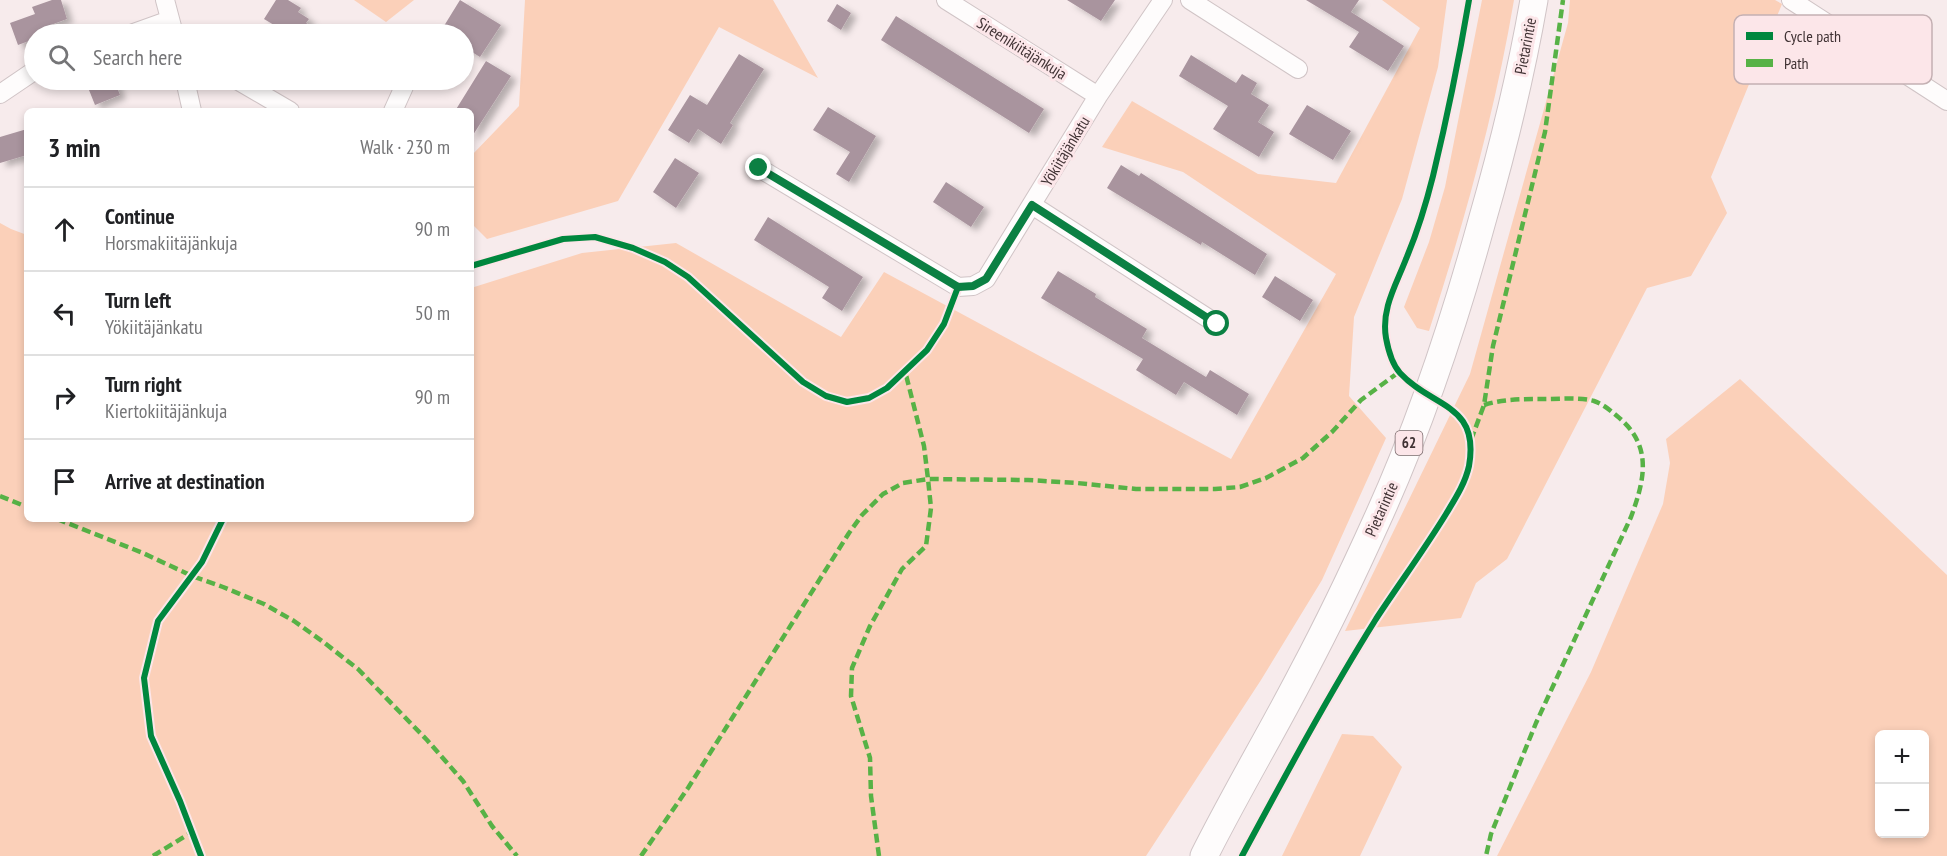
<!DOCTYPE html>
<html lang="en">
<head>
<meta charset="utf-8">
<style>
  body { margin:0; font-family:"PT Sans Narrow",sans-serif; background:#f6f6f6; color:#202124 }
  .controls { position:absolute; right:18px; bottom:18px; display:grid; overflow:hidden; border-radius:9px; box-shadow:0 3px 9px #0003 }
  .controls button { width:54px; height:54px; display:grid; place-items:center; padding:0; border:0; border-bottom:2px solid #e0e0e0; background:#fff; color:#202124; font:30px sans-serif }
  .stop { position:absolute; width:18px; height:18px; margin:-14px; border:4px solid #0b8043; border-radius:50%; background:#fff }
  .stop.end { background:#0b8043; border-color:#fff; box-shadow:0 2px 6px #0008 }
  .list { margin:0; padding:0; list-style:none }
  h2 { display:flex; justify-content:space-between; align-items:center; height:78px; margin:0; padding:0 24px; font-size:26px }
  h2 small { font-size:20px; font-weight:400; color:#757577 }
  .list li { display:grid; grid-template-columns:39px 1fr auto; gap:18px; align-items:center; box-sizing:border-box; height:84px; padding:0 24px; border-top:2px solid #e0e0e0 }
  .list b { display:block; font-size:22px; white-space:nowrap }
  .list p { margin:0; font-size:20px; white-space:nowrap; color:#757577 }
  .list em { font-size:20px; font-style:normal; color:#757577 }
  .icon { flex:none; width:33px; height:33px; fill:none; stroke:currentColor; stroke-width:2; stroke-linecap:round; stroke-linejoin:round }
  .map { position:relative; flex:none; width:1947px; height:856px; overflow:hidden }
  .search { position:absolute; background:#fff; box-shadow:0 3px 9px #0003; left:24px; top:24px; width:450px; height:66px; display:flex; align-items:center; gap:15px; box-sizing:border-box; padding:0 21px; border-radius:33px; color:#757577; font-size:22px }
  .panel { position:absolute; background:#fff; box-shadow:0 3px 9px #0003; left:24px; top:108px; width:450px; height:414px; border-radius:9px }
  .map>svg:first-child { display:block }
  .green { fill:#fbd0b9; fill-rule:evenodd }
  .building { fill:#a9949e; filter:url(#shadow) }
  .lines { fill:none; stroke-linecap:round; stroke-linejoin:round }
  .minor-casing { stroke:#d0c4c6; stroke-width:20 }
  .primary-casing { stroke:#d0c4c6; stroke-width:29 }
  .minor { stroke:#fefcfc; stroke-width:18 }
  .primary { stroke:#fefcfc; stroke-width:27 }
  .quiet { stroke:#57b246; stroke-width:4.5; stroke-dasharray:9 4.5; stroke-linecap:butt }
  .cycleway-casing { stroke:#fce6e9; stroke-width:10 }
  .cycleway { stroke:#00873e; stroke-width:6 }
  .route { stroke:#0b8043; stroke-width:8 }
  .labels { text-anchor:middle; stroke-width:6; stroke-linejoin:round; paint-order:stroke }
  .shield { fill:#fce6e9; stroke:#78686a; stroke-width:1.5 }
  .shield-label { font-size:15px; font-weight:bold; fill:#403234 }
  .street-label { font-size:16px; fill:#403234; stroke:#fce6e9 }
  .key { fill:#fce6e9; stroke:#c4b0b3; stroke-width:1.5 }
  .key-label { font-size:16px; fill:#403234 }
</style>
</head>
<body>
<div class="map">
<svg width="1947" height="856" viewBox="0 0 1947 856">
  <defs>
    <filter id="shadow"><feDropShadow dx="6" dy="4" stdDeviation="3" flood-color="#0004"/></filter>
  </defs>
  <rect width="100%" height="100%" fill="#f7ebec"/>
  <path class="green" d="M354 0H414L386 22Z
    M525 0H773L818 78 719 27 618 201 487 239 471 223V156L519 106Z
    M1382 0H1447L1438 67 1402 199 1354 317 1349 396 1386 438 1322 580 1261 680 1146 856H0V223L11 229 27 235V519H471V288L582 253 676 243 841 337 884 272 1231 459 1336 274 1183 172 1102 147 1132 101 1258 174 1336 183 1420 28Z
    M1482 0H1514C1495 112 1464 223 1429 331L1417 328 1404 307 1429 242 1445 187Z
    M1570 0H1775L1782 4 1711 177 1727 213 1691 276 1647 288 1507 559 1476 583 1461 618 1345 631 1470 374 1568 23Z
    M1740 379 1947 575V856H1497L1591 672 1663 504 1670 463 1666 439ZM1880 734H1924V834H1880Z
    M1342 734 1373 736 1402 767 1360 856H1282Z"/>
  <path class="building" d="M52 0H61L67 19 45 27 48 34H34V39L18 45 10 23 35 14 32 7Z
    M276 0H288L301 8 298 12 309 19 306 23 325 34H289L264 19Z
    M460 0 501 25 480 57 464 47V34H439Z
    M1067 0H1115L1101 21Z
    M1306 0H1359L1351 12 1404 46 1388 71 1349 47 1359 32Z
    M837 4 851 13 841 30 827 21Z
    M896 16 1044 109 1029 133 881 40Z
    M739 54 764 69 730 123 733 125 721 144 698 129 689 143 668 130 690 95 707 105Z
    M1191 55 1236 83 1242 74 1257 83 1251 94 1269 105 1258 122 1274 132 1259 157 1213 129 1228 106 1179 76Z
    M486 61 511 76 471 138V111H455Z
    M114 80 120 95 95 105 89 90Z
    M1307 105 1351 131 1333 160 1289 134Z
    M828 107 876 136 849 182 836 174 850 152 813 130Z
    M27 129V155L0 163V137Z
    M675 158 699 173 676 208 653 192Z
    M1121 165 1139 176 1141 173 1267 254 1255 275 1202 242 1201 245 1107 188Z
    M946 182 984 207 971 227 933 202Z
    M768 217 863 277 842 311 822 298 829 287 754 240Z
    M1058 271 1096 294 1095 297 1147 329 1142 338 1206 377 1210 370 1249 394 1237 415 1184 382 1176 395 1136 370 1143 359 1041 298Z
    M1275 276 1313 300 1300 321 1262 297Z"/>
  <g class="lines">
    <defs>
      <path id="minor" d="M165 0 174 34
        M946 0 1098 96
        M1190 0 1298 69
        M1791 0 1947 101
        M131 34 170 20
        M185 80 192 111
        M237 80 290 111
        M0 94 34 71
        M393 111 407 80
        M759 168 958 287 973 286 986 279 1098 96 1163 0
        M1032 205 1217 324"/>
      <path id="primary" d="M1204 856C1235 794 1271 734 1303 672 1329 623 1353 573 1376 522 1420 426 1454 323 1482 221 1503 148 1521 75 1534 0"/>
    </defs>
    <use href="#minor" class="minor-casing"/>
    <use href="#primary" class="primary-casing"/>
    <use href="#minor" class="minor"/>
    <use href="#primary" class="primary"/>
    <path class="quiet" d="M1484 405C1503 399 1523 399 1543 399 1559 399 1579 397 1594 401 1603 404 1611 411 1617 416 1653 445 1645 479 1631 517L1536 723 1491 834 1486 856
      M1471 440 1484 405 1493 346 1545 132 1563 0
      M0 496 27 507
      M57 519 143 553 192 576 223 587 264 604 294 621 322 641 358 669 427 740 463 781 492 826 517 856
      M153 856 192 832
      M641 856 688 788 849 533 862 515 883 494 903 483 928 479 1028 480 1077 483 1136 489H1215L1240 487 1266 478 1303 458 1332 432 1361 400 1399 372
      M879 856 871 796 870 758 851 696 852 668 870 626 902 569 926 546 931 508 928 479 924 446 905 371"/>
    <defs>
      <path id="cycleway" d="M471 266 563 239 595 237 633 248 665 262 688 277 803 382 826 396 847 402 869 398 887 388 927 350 944 324 958 287
        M201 856 180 801 151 736 144 678 158 621 202 562 223 519
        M1242 856C1285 776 1328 696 1376 619 1399 584 1424 550 1446 514 1455 499 1465 484 1469 466 1480 403 1432 408 1400 373 1392 364 1388 349 1386 338 1381 309 1396 285 1406 259 1417 233 1426 204 1433 176 1447 118 1459 59 1469 0"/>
    </defs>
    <use href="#cycleway" class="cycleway-casing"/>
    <use href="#cycleway" class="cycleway"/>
  </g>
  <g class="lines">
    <path class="route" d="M759 168 958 287 973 286 986 279 1032 205 1217 324"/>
  </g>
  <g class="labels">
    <rect class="shield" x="1395.5" y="431" width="27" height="24" rx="4.5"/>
    <g class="shield-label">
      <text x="1409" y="448">62</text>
    </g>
    <g class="street-label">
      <text transform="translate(1525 46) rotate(-79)" y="6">Pietarintie</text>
      <text transform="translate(1022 48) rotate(32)" y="6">Sireenikiitäjänkuja</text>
      <text transform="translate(1065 151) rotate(-59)" y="6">Yökiitäjänkatu</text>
      <text transform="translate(1381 509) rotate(-66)" y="6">Pietarintie</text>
    </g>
  </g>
  <rect x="1734" y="15" width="198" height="69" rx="9" class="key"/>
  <rect x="1746" y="32" width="27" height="8" fill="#00873e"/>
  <rect x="1746" y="59" width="27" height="8" fill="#57b246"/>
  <g class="key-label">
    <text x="1784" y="42">Cycle path</text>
    <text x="1784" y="69">Path</text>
  </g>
</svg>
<div class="controls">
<button>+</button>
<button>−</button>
</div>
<div class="stop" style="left:1217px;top:324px"></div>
<div class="stop end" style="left:759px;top:168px"></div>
<div class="search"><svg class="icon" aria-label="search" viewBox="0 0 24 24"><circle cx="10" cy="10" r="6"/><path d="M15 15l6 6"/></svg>Search here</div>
<section class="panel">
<h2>3 min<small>Walk · 230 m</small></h2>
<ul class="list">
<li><svg class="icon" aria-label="ahead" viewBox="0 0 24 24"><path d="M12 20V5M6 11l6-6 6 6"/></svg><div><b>Continue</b><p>Horsmakiitäjänkuja</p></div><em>90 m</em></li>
<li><svg class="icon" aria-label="left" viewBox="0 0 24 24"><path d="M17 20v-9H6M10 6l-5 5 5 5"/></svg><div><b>Turn left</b><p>Yökiitäjänkatu</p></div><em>50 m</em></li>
<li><svg class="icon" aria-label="right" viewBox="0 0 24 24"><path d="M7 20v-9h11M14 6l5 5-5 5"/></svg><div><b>Turn right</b><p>Kiertokiitäjänkuja</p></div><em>90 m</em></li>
<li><svg class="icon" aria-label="arrive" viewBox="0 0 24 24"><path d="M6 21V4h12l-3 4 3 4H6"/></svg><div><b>Arrive at destination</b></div></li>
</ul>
</section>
</div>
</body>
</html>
